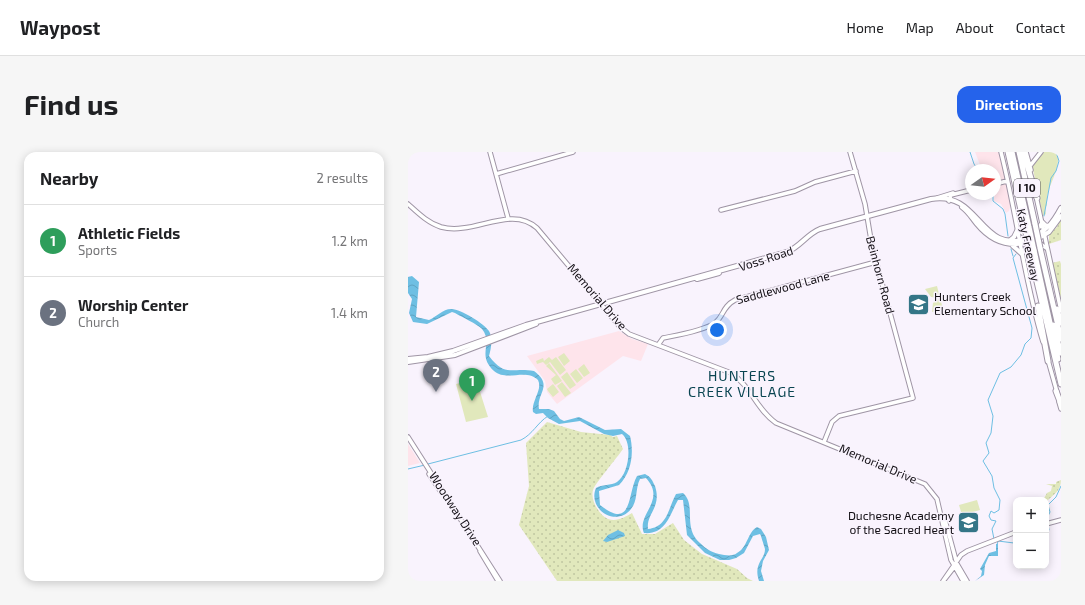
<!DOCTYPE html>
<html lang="en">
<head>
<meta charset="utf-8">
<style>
  body { margin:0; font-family:"Exo 2",sans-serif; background:#f6f6f6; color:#202124 }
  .controls { position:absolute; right:12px; bottom:12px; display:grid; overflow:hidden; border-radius:8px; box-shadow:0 2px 10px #0003 }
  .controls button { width:36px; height:36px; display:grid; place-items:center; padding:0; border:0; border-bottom:1px solid #e0e0e0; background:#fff; color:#202124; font:20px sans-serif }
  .compass { position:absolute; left:557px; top:12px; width:36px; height:36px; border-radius:50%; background:#fff; box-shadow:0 2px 10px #0003; rotate:75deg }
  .you { position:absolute; left:309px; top:178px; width:14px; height:14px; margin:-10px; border:3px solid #fff; border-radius:50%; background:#1a73e8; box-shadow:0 0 0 6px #1a73e833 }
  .badge { display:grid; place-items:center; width:26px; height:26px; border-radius:50%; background:#2563eb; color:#fff; font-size:13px; font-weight:700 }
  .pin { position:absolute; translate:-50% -33px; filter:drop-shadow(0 1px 2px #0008) }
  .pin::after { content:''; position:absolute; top:21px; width:14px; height:12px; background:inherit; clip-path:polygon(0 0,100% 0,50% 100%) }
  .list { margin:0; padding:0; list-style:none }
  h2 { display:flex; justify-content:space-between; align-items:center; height:52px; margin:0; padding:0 16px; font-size:17px }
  h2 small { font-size:13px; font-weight:400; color:#757577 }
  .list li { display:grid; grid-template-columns:26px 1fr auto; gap:12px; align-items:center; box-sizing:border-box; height:72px; padding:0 16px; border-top:1px solid #e0e0e0 }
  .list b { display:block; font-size:15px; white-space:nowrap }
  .list p { margin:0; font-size:13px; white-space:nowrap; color:#757577 }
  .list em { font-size:13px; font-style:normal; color:#757577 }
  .map { position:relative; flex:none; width:653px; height:429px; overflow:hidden; border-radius:12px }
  header { display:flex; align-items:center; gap:24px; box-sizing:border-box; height:56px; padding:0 20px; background:#fff; border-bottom:1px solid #e0e0e0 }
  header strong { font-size:19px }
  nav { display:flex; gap:22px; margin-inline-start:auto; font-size:14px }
  .intro { display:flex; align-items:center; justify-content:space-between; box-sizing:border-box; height:96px; padding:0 24px }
  h1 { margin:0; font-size:28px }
  .button { padding:10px 18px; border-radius:12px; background:#2563eb; color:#fff; font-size:14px; font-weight:700 }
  main { display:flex; gap:24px; padding:0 24px }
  aside { flex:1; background:#fff; border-radius:12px; box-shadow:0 2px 10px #0003 }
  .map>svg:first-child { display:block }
  .commercial { fill:#fee4eb }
  .grass { fill:url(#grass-dots) }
  .pitch { fill:#e1e8bc }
  .water { fill:url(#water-waves) }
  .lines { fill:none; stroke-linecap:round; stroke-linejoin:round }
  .stream { stroke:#6ebfe3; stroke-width:1 }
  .secondary-casing { stroke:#9f95a5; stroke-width:5.5 }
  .primary-casing { stroke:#9f95a5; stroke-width:6 }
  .highway-casing { stroke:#9f95a5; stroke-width:7 }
  .secondary { stroke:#fff; stroke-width:3.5 }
  .primary { stroke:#fff; stroke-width:4 }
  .highway { stroke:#fff; stroke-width:5 }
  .highway-bridge-casing { stroke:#9f95a5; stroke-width:7; stroke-linecap:butt }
  .highway-bridge { stroke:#fff; stroke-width:5 }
  .labels { text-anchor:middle; stroke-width:3; stroke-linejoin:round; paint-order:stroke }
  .shield { fill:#f9f3fd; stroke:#59545b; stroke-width:1 }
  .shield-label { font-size:11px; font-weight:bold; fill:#141016 }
  .street-label { font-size:12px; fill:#141016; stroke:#f9f3fd }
  .poi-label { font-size:12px; fill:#141016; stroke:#f9f3fd; text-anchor:start }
  .quarter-label { font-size:14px; letter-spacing:1px; fill:#094451; stroke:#f9f3fd }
</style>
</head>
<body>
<header>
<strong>Waypost</strong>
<nav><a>Home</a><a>Map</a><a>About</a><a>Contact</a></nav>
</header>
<div class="intro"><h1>Find us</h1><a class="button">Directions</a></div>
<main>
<aside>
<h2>Nearby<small>2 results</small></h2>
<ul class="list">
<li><span class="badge" style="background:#2e9e5b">1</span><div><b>Athletic Fields</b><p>Sports</p></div><em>1.2 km</em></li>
<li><span class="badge" style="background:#6b7280">2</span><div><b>Worship Center</b><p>Church</p></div><em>1.4 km</em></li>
</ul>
</aside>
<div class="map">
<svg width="653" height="429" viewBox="0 0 653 429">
  <defs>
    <pattern id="grass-dots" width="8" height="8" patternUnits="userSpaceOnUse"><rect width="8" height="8" fill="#e1e8bc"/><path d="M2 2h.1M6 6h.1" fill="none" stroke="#c0c6a1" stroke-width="1.8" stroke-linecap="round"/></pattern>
    <pattern id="water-waves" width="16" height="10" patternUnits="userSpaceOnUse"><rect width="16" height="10" fill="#6ebfe3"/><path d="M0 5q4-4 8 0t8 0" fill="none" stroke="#5ea3c2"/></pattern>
  </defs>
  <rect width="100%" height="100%" fill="#f9f3fd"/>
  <path class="commercial" d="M567 0H591L598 28 587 31V18H574Z
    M598 31 603 51 601 59 598 61 593 52 586 49 587 33Z
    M211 179 224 187 240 192 233 209 215 204 149 252 139 240 137 229 119 204Z
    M0 292 12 311 0 314Z"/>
  <path class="grass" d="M653 66V88L641 92V83L649 75Z
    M652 109 653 112V147L644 111Z
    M139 270 173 280 202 283 205 285 209 284 215 297C209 306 188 330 185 338 182 348 191 363 200 367 209 370 217 365 224 361L234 382H247L265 371 276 388 294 402 329 417 339 426 345 429H149L111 373 121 334 118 291Z
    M653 328C653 339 645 343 639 349V355L641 359 638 364V348H635L639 341 643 339 644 334 638 332H648V330Z"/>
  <path class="pitch" d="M636 0H648C649 3 651 6 650 9 649 25 637 37 639 53L637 56 638 62 635 64 624 13Z
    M529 134 532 146 523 145 517 137Z
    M532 146 535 157 524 160 525 151Z
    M156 201 162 209 156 214 150 205Z
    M141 205 144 208 148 205 158 218 152 223 142 210 138 213 135 210 129 212 128 209 135 206 136 209Z
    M141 211 154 229 147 233 143 227 148 223 138 214Z
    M176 212 182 221 176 225 170 217Z
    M168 217 175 226 169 231 162 222Z
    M159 220 168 233 162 237 153 225Z
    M68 227 80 265 58 270 48 232Z
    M154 230 163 241 157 245 149 234Z
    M145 232 151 240 145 245 140 239 144 236 140 239 139 237Z
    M569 348 572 358 554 363 551 353Z"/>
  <path class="water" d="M4 124 11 130 8 165 21 168C28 165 35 157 43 157 51 156 77 172 81 179 85 186 83 197 81 204 98 226 103 215 126 219 146 234 128 241 131 257H141L146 259 152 267 156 269 171 265 197 278 213 277 222 284C226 300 224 320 211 333L191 339 192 353C225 379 219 342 229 324L237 322C243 325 244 328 247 334 254 356 238 361 240 377 260 375 260 356 268 342L275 341C289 353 274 375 292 391 298 397 303 400 311 402 317 403 324 405 329 401 340 395 339 381 349 375L353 377 358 385 361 398 355 409 353 419 356 429H351C345 411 357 408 357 397 356 393 354 388 353 384L352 382 345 384 336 401 328 406 321 408H312L297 401 279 383 275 348H270C262 362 258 383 236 381 228 362 259 349 238 326L232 327C227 337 230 349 223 357 208 376 179 357 188 336 194 332 203 334 209 330 221 322 225 291 214 282L205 284 196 282 172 269 151 272 140 266 135 261 128 262 125 260C123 249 135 238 130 228 118 216 99 230 86 219 68 202 86 192 74 177 69 172 54 165 47 161L44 160 19 172 5 170 1 161 4 147 0 141V125Z
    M210 378 216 381 217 384 199 390 195 389 200 383Z
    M588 392H590V404H581L577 413 576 423 567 429 573 424 574 419 572 417 581 401 588 399Z"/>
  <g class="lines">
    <path class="stream" d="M562 0 566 12 570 18
      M585 42V49L595 57 597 62 600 84
      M636 64 643 26 648 19 651 9 648 0
      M603 97 605 104
      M20 312 113 288C125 282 129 271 140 264
      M0 317 17 313
      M638 382 641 378 639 366 642 360 640 353 648 345 653 334
      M586 387 584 377 588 369 583 368 581 364 583 359 586 361 591 358 592 348 586 336 584 324 575 309 581 301 578 291 583 281 585 264 580 248 592 221 603 215 613 203 617 192 623 186 624 176 605 106 608 102
      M589 393 590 389 606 391 608 389"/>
    <defs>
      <path id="secondary" d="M82 0 100 66
        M593 0C609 63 616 128 635 190
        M618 0 623 18
        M622 14 633 0
        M88 22 165 0
        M587 32 599 29
        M628 44 653 159
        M529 46 545 41
        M541 49 543 43 563 38
        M0 52C10 61 20 71 33 75 66 84 103 52 129 76L212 175 221 182 323 221C343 234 348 257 368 271L517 332 529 347 543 408 555 429
        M313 58 387 39 407 30 448 19
        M610 78 616 82 629 79 633 72
        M614 101 619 95 633 92 638 96
        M250 193 255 186C270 183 295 179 307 171 316 164 314 155 327 148L468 110
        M640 208 649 240
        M651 250 653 257
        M0 285 92 429
        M416 290 424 270 431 264 505 246 464 94 457 52 442 0
        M21 322 33 340
        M534 364 537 368 549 412 559 429
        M638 372 653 368
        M72 399 90 429
        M536 428 547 414
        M535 429 553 403 559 399 608 380"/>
      <path id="primary" d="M554 55C560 59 564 66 569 72 583 89 600 96 622 90
        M634 70 638 74 643 73
        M628 88 641 80 653 64
        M601 89 606 85 610 77
        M605 94 614 102
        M289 127 311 121
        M0 207 20 205 45 199 118 173 379 100C392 95 399 82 412 77L523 47C573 38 571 104 621 86 638 80 645 71 653 56
        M0 210 47 203 128 172"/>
      <path id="highway" d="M600 0 617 76
        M604 0 621 75
        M611 0 627 72
        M615 0 629 46
        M632 96 653 187
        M626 98 650 207
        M622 100 653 232
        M630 154 640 209
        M649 157 653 171
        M645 173 653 201
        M648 239 653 252"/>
    </defs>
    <use href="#secondary" class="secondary-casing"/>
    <use href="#primary" class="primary-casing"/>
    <use href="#highway" class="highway-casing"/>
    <use href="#secondary" class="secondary"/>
    <use href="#primary" class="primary"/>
    <use href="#highway" class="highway"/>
    <defs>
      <path id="highway-bridge" d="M627 72 632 96
        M621 75 626 98
        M617 76 622 100"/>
    </defs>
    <use href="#highway-bridge" class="highway-bridge-casing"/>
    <use href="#highway-bridge" class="highway-bridge"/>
  </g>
  <defs>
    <symbol id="school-square" viewBox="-11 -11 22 22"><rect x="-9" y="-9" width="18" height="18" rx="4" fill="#347687" stroke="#f9f3fd"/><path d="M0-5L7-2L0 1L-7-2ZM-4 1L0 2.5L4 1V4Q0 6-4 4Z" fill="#fff"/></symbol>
  </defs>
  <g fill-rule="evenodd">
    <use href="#school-square" x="498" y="140" width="25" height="25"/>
    <use href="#school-square" x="548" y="358" width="25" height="25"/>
  </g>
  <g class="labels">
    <rect class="shield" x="606" y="27" width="26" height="18" rx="3"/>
    <g class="shield-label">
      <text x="619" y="40">I 10</text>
    </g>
    <g class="street-label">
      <text transform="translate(620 93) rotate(78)" y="4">Katy Freeway</text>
      <text transform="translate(358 107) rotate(-18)" y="4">Voss Road</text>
      <text transform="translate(472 123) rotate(75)" y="4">Beinhorn Road</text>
      <text transform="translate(375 136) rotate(-15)" y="4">Saddlewood Lane</text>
      <text transform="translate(189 145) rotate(49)" y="4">Memorial Drive</text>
      <text transform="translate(470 312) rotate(23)" y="4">Memorial Drive</text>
      <text transform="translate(47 357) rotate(57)" y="4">Woodway Drive</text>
    </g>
    <g class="poi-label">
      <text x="526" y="149">Hunters Creek<tspan x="526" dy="14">Elementary School</tspan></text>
      <text x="546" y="368" text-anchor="end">Duchesne Academy<tspan x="546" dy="14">of the Sacred Heart</tspan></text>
    </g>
    <g class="quarter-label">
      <text x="334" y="229">HUNTERS<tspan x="334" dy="16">CREEK VILLAGE</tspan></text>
    </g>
  </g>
</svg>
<div class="controls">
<button>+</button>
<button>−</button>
</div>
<svg class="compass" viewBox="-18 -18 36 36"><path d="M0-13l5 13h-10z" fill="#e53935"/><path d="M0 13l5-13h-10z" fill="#757577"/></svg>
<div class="you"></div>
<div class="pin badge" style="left:64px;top:249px;background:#2e9e5b">1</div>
<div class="pin badge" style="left:28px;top:240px;background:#6b7280">2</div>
</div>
</main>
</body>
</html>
